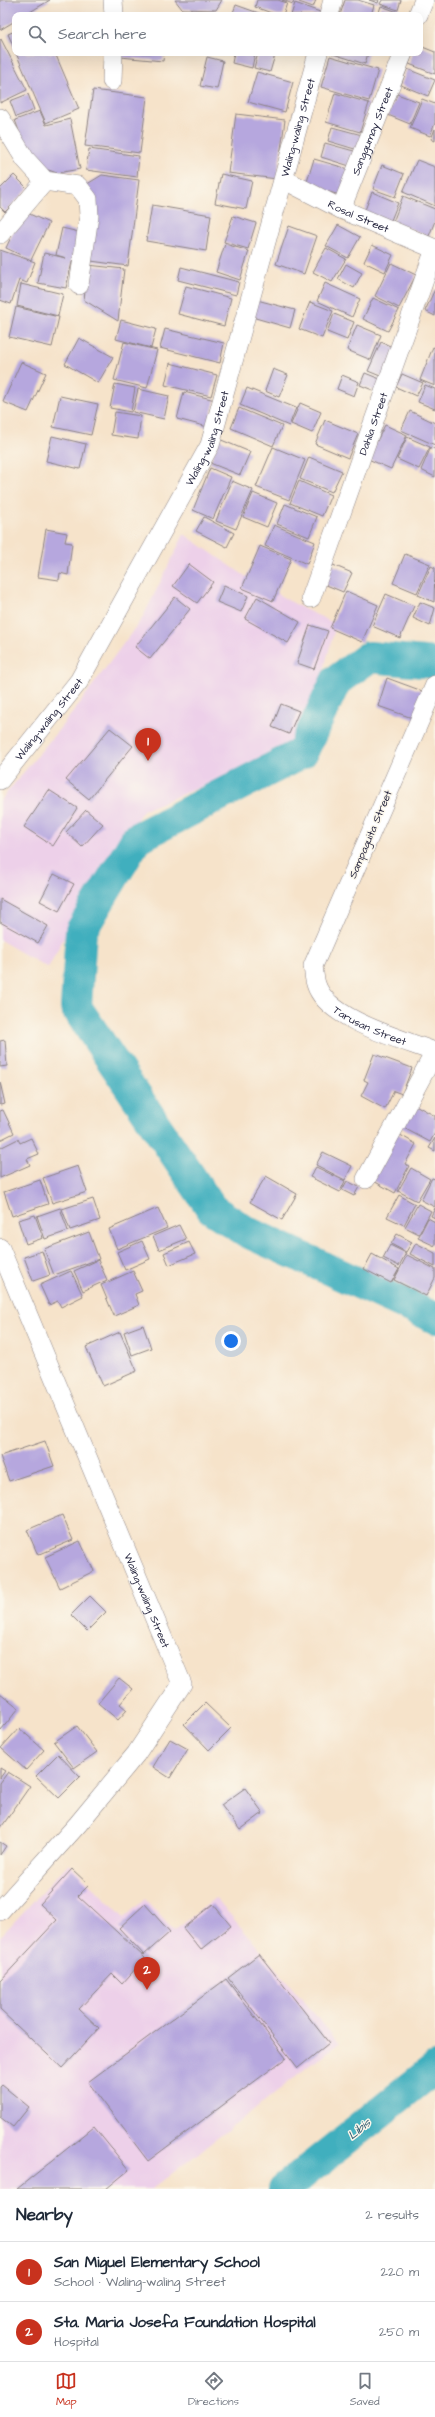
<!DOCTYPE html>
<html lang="en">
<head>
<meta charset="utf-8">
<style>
  body { margin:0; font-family:"Architects Daughter",sans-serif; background:#f2f2f3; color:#1f2937 }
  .you { position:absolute; left:231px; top:1341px; width:14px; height:14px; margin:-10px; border:3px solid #fff; border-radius:50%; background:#1a73e8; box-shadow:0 0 0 6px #1a73e833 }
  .badge { display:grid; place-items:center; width:26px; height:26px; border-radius:50%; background:#c8321e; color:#fff; font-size:13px; font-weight:700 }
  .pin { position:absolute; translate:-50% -33px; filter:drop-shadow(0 1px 2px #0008) }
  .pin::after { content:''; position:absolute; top:21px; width:14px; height:12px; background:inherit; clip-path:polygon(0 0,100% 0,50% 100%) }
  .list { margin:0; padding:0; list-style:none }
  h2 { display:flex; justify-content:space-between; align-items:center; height:52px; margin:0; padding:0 16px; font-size:17px }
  h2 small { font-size:13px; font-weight:400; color:#747a83 }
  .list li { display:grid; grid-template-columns:26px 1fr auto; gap:12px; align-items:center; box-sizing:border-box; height:60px; padding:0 16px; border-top:1px solid #e0e1e3 }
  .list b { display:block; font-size:15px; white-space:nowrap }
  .list p { margin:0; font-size:13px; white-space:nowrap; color:#747a83 }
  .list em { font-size:13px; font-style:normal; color:#747a83 }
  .icon { flex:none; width:22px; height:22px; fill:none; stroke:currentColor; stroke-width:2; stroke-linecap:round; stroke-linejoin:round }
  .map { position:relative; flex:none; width:435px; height:2189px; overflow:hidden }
  .search { position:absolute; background:#fff; box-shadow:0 4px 16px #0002; left:12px; right:12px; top:12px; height:44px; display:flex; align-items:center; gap:10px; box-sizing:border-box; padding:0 14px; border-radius:8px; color:#747a83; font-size:15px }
  .sheet { height:172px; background:#fff }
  nav { display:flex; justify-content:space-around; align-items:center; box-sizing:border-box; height:56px; border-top:1px solid #e0e1e3; background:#fff; font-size:11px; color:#747a83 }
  nav a { display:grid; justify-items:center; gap:2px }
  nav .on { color:#c8321e }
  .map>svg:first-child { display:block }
  .built { fill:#edd0e9 }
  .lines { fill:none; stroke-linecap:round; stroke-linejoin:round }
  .river { stroke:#41afbe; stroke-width:32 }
  .building { fill:#b6a7de }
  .minor-casing { stroke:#8c8282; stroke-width:20 }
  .minor { stroke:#fff; stroke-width:19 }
  .labels { text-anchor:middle; stroke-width:3; stroke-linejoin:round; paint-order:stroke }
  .street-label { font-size:11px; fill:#22223b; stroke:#fbf7ec }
  .water-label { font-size:12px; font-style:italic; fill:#2e5a6f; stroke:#fbf7ec }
</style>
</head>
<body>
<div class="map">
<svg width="435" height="2189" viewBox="0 0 435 2189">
  <rect width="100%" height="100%" fill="#fbf7ec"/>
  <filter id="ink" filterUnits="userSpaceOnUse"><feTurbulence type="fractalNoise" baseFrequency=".025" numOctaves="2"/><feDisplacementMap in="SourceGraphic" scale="8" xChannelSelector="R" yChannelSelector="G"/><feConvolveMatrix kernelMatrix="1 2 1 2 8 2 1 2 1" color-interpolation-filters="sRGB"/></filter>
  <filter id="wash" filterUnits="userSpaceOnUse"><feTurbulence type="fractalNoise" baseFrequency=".012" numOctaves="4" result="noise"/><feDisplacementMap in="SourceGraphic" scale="16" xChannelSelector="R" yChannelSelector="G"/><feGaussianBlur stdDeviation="0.9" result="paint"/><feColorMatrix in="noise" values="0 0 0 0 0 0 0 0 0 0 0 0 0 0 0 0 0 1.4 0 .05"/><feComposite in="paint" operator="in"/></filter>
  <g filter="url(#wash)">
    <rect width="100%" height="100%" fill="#f6e3ca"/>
    <path class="built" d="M184 534 245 576 304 609 336 624 314 706 285 750 240 771 143 810 90 889 48 968 0 940V801L74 711 143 617Z
      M69 1863 124 1918 145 1899 174 1931 216 1898 339 2043 152 2189H0V1937Z"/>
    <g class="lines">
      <path class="river" d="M435 663 369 657 336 681 302 753 137 838 81 931 76 1007 212 1209 247 1232 435 1318
        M284 2189 435 2068"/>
    </g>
    <g id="blocks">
      <path class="building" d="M0 0H50L25 15H15V21L0 30Z
        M175 0H222L216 10 182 9Z
        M257 0H278L287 3 283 15H277L255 7Z
        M282 0H294L293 4Z
        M299 0H316L313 7 299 2Z
        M345 0H358L374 5 371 15H340Z
        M369 0H379L378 3Z
        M382 0H401L398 10 380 4Z
        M295 3 320 12V15H291Z
        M236 5 264 15H232Z
        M381 6 403 14V15H378Z
        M193 12 214 14 213 15H193Z
        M15 31V50L8 34Z
        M1 39 27 90 0 103V40Z
        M420 46 435 52V74L409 64 413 53H420Z
        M16 53H55L79 109 46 123Z
        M120 53H164L163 61 120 57Z
        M234 53H255L252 68 232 63Z
        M258 53 275 55 270 72 254 68Z
        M330 53H368L365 64Z
        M330 56 378 70 369 101 321 87Z
        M207 57 223 61 217 89 200 86Z
        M407 69 435 80 428 96 401 85Z
        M257 72 293 82 285 112 248 102Z
        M93 90 147 97 140 153 85 146Z
        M335 93 369 103 360 132 326 122Z
        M28 94 34 110 16 117 10 101Z
        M397 94 419 102 410 124 388 115Z
        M422 99 435 104V123L430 136 410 128Z
        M40 111 46 125 70 119 80 169 57 173 31 164 15 120Z
        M236 114 285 120 277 179 228 173Z
        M332 127 362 135 358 150 328 141Z
        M435 129V141L431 139Z
        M325 143 361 153 356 168 321 157Z
        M89 149 139 156 137 177 86 170Z
        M314 159 352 170 343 196 306 185Z
        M417 160 435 167V206L403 192Z
        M382 165 404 174 395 197 373 189Z
        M221 174 252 181 246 209 215 203Z
        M14 175 28 189 5 212 0 207V189Z
        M102 175 139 180 128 266 91 261 84 186Z
        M372 192 398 203 389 225 363 215Z
        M403 196 435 209V221L429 236 393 222Z
        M152 205 211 215 206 251 146 241Z
        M23 211 49 223 31 260 6 248Z
        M233 216 256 223 248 249 224 242Z
        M338 225 360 237 348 258 326 246Z
        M289 226 317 236 304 274 276 264Z
        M62 228 79 232 66 288 38 283 44 253 66 258 56 255Z
        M225 244 249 251 240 280 216 272Z
        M372 245 393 255 385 272 364 262Z
        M326 248 346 259 332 282 313 272Z
        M0 250 35 262 27 283 19 280 11 304 0 300Z
        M391 263 416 275 399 308 375 296Z
        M346 264 362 273 354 288 338 279Z
        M88 265 124 269 118 321 84 300Z
        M181 267 239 282 236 295 178 280Z
        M325 283 360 299 352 317 317 301Z
        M21 284 63 294 58 316 17 306Z
        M186 286 231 298 224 326 178 314Z
        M435 289V316L425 311Z
        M373 298 399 310 388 331 363 319Z
        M257 300 295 310 290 328 252 317Z
        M310 302 333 311 322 338 299 329Z
        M16 307 59 317 52 347 9 337Z
        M334 314 354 322 347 340 327 332Z
        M121 320 156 329 151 348 116 339Z
        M357 325 381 335 371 360 347 350Z
        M165 329 224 343 220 363 160 348Z
        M79 338 113 357 98 383 65 364Z
        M124 342 157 350 147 388 114 380Z
        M381 342 397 349 385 378 368 371Z
        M433 347 435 348V386L420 380Z
        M21 362 46 373 28 412 3 402Z
        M170 363 217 375 211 396 165 385Z
        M273 369 288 375 279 397 265 391Z
        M365 373 385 381 380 393 360 385Z
        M402 374 423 383 416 396 396 387Z
        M342 375 359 382 354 396 337 389Z
        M115 384 135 388 131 412 110 408Z
        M425 385 435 389V409L418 402Z
        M247 388 296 408 289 426 240 405Z
        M138 389 169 396 164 419 133 412Z
        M184 392 215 400 208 427 177 419Z
        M60 396 98 404 91 435 53 427Z
        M300 403 321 412 312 433 291 424Z
        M239 408 282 426 273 446 231 428Z
        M410 411 435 423V445L401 430Z
        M115 412 141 416 138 439 111 435Z
        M325 420 358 434 348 458 315 444Z
        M385 425 407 435 391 469 368 459Z
        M52 436 86 444 80 469 46 461Z
        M407 437 430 447 419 469 397 459Z
        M219 439 250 452 240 475 210 463Z
        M273 447 305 460 289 500 256 487Z
        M431 447 435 449V477L421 470Z
        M309 457 342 471 332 492 300 479Z
        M210 468 231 477 213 519 193 510Z
        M232 481 253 490 236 529 216 521Z
        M299 481 331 495 322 516 290 503Z
        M253 493 277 503 267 527 243 517Z
        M285 504 317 517 309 537 277 524Z
        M204 517 234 533 227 547 196 531Z
        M274 525 315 542 307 564 265 546Z
        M46 529 67 533 65 542 72 543 68 575 60 573 59 580 38 577Z
        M260 546 291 559 273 601 242 588Z
        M405 554 430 564 417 593 393 583Z
        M189 564 213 582 197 603 173 586Z
        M333 565 352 573 343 592 324 584Z
        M431 566 435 568 434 602 418 595Z
        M224 585 248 596 241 612 217 602Z
        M346 591 378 605 362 642 330 628Z
        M386 594 414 606 400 638 372 626Z
        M175 597 190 609 150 659 135 647Z
        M257 597 300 622 288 643 245 619Z
        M420 602 435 608 430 626 413 618Z
        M310 625 328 631 314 669 297 663Z
        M387 678 425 692 415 719 378 706Z
        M281 704 299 711 289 734 272 727Z
        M110 728 133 746 89 799 66 780Z
        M49 790 77 808 53 846 24 827Z
        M86 810 103 824 82 847 66 832Z
        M54 874 74 884 59 911 40 901Z
        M0 899 48 926 38 943 0 922Z
        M5 1040 7 1066 0 1067V1041Z
        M374 1054 412 1068 402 1094 394 1091 385 1109 361 1096 368 1082 364 1080Z
        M0 1082 5 1104 0 1105Z
        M410 1102 435 1116V1133L430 1142 398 1125Z
        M3 1110 14 1133 0 1140V1111Z
        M395 1132 416 1144 405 1164 409 1166 395 1193 370 1179Z
        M31 1138 39 1154 27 1159 30 1165 0 1178V1148L18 1139 20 1143Z
        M435 1138V1151L429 1148Z
        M323 1152 352 1166 345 1180 316 1165Z
        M78 1166 87 1192 52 1203 43 1178Z
        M316 1167 345 1181 340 1192 310 1177Z
        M411 1168 430 1179 417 1201 398 1191Z
        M266 1176 297 1194 282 1220 250 1202Z
        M432 1178 435 1179V1207L421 1200Z
        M40 1180 48 1204 12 1216 4 1192Z
        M347 1181 359 1187 354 1196 342 1190Z
        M399 1195 415 1204 404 1225 387 1217Z
        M93 1199 100 1220 70 1230 62 1209Z
        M418 1204 431 1211 419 1234 405 1227Z
        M60 1208 68 1231 45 1239 37 1216Z
        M158 1208 167 1228 117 1249 109 1229Z
        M435 1208V1218L431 1216Z
        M35 1215 43 1238 26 1244 18 1220Z
        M428 1218 435 1222V1246L418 1238Z
        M179 1225 186 1239 159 1250 153 1236Z
        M89 1232 99 1259 54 1275 44 1249Z
        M397 1234 412 1242 406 1252 391 1244Z
        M142 1241 150 1259 125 1270 117 1252Z
        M189 1242 195 1254 169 1265 164 1253Z
        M416 1243 435 1253V1267L410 1254Z
        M390 1245 406 1253 399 1266 383 1258Z
        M42 1251 50 1275 33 1281 24 1257Z
        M372 1254 399 1269 391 1283 364 1269Z
        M407 1255 435 1269V1278L426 1296 394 1280Z
        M98 1260 107 1280 83 1291 74 1271Z
        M71 1271 83 1296 61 1307 58 1301 49 1305 40 1285Z
        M133 1271 142 1291 135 1294 139 1305 114 1316 101 1285Z
        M143 1325 151 1348 132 1355 124 1332Z
        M120 1332 137 1371 103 1386 86 1347Z
        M45 1441 54 1466 9 1481 0 1456Z
        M62 1515 73 1540 38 1555 27 1530Z
        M80 1541 94 1571 60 1588 45 1557Z
        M90 1596 106 1612 87 1631 71 1615Z
        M119 1678 133 1689 120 1704 127 1710 118 1720 98 1703Z
        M0 1693 19 1708 1 1730 0 1729Z
        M205 1703 231 1728 209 1750 184 1724Z
        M77 1726 97 1752 74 1768 54 1742Z
        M19 1728 44 1750 26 1770 1 1748Z
        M170 1739 188 1749 170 1778 153 1767Z
        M58 1754 80 1777 59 1798 36 1776Z
        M0 1768 5 1771 0 1778Z
        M8 1772 30 1786 0 1829V1783Z
        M245 1788 263 1813 240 1830 221 1805Z
        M0 1842 6 1846 0 1855Z
        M72 1869 89 1885 78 1896 145 1958 122 1984 112 1974 79 2009 99 2028 62 2068 0 2010V1981L57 1920 40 1904Z
        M145 1904 170 1932 144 1955 119 1928Z
        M213 1904 231 1926 201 1950 183 1928Z
        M259 1954 329 2043 298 2068 228 1978Z
        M226 1979 286 2058 148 2161 88 2082Z
        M2 2085 29 2107 13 2127 0 2117V2087Z
        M94 2127 129 2170 106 2189H17Z"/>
    </g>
  </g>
  <g filter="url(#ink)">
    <use href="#blocks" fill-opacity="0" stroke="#8c8282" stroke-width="1"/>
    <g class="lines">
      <defs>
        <g id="minor">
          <path d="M113 0 114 15"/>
          <path d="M329 15 333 0"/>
          <path d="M418 15 424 0"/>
          <path d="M112 81 113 53"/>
          <path d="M0 118 25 159 45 181 78 186 88 199 89 216 79 285"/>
          <path id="s1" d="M285 180 341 209 435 249"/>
          <path id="s2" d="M341 209 403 53"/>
          <path d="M0 234 45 181"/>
          <path id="s3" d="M311 598 435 249"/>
          <path id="s4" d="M435 685 313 966C314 971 314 978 316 984 327 1020 402 1039 435 1052"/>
          <path id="s5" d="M0 780 79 681 210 445 318 53"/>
          <path d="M366 1179 435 1052"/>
          <path id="s6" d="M0 1248 182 1684 136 1754 78 1824 0 1911"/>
        </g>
      </defs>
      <use href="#minor" class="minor-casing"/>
      <use href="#minor" class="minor"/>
    </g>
  </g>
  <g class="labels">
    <g class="street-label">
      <text dy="4" stroke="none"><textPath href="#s5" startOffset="726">Waling-waling Street</textPath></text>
      <text dy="4" stroke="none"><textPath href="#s2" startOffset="84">Sanggumay Street</textPath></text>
      <text dy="4" stroke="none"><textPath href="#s1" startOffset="82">Rosal Street</textPath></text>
      <text dy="4" stroke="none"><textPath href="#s3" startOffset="185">Dahlia Street</textPath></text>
      <text dy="4" stroke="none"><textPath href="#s5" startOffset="402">Waling-waling Street</textPath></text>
      <text dy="4" stroke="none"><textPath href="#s5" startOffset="78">Waling-waling Street</textPath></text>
      <text transform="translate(370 834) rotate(-67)" y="4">Sampaguita Street</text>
      <text dy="4" stroke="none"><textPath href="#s4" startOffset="395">Tarusan Street</textPath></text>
      <text dy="4" stroke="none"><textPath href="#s6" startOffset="382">Waling-waling Street</textPath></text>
    </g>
    <g class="water-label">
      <text transform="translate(359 2129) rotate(-39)" y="4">Libis</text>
    </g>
  </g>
</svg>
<div class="you"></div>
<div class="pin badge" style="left:148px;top:761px">1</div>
<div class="pin badge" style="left:147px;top:1990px">2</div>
<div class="search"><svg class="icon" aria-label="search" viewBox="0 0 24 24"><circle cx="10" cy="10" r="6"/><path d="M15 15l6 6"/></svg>Search here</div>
</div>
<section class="sheet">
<h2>Nearby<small>2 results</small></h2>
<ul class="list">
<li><span class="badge">1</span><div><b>San Miguel Elementary School</b><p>School · Waling-waling Street</p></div><em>220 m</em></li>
<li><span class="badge">2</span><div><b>Sta. Maria Josefa Foundation Hospital</b><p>Hospital</p></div><em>250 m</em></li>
</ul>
</section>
<nav>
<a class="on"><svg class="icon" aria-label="map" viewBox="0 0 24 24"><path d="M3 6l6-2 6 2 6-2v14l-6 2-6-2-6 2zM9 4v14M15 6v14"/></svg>Map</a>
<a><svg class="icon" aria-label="directions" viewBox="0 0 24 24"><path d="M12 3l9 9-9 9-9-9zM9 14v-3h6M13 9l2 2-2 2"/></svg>Directions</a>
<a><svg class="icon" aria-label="saved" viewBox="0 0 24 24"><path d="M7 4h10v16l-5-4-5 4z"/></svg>Saved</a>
</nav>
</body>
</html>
